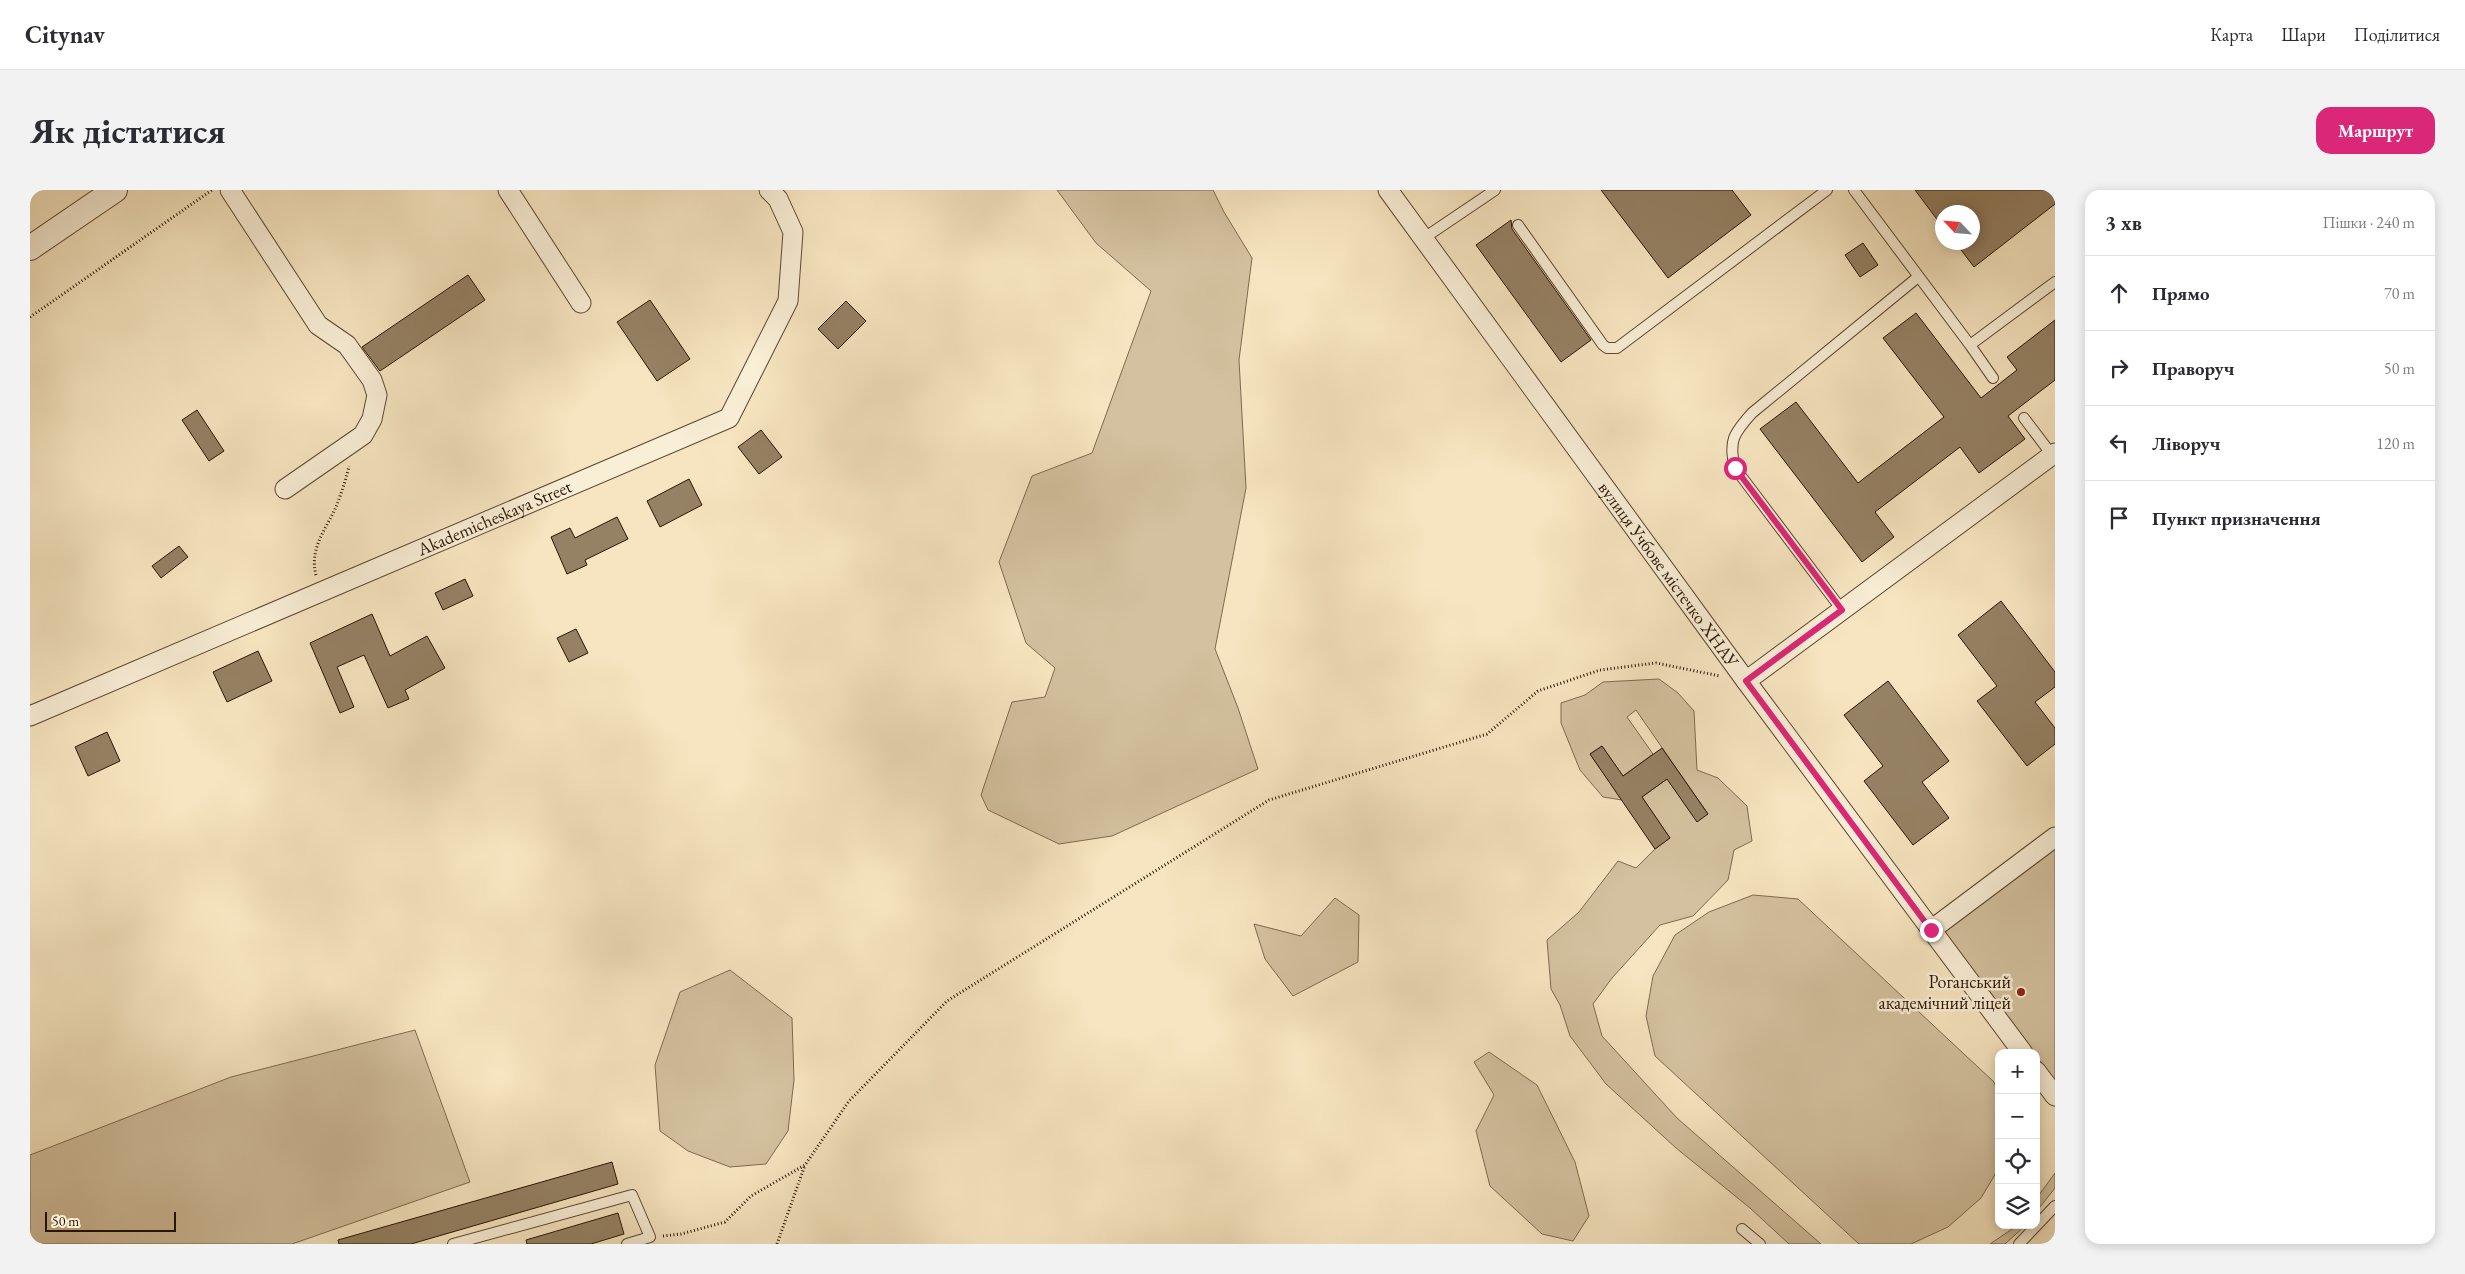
<!DOCTYPE html>
<html lang="uk">
<head>
<meta charset="utf-8">
<style>
  body { margin:0; font-family:"EB Garamond",serif; background:#f2f2f3; color:#2b2b33 }
  .controls { position:absolute; right:15px; bottom:15px; display:grid; overflow:hidden; border-radius:10px; box-shadow:0 2px 12px #0003 }
  .controls button { width:45px; height:45px; display:grid; place-items:center; padding:0; border:0; border-bottom:1px solid #e1e1e2; background:#fff; color:#2b2b33; font:25px sans-serif }
  .compass { position:absolute; left:1905px; top:15px; width:45px; height:45px; border-radius:50%; background:#fff; box-shadow:0 2px 12px #0003; rotate:296deg }
  .scale { position:absolute; left:15px; bottom:12px; width:131px; box-sizing:border-box; padding-left:5px; border:2px solid #2b1400; border-top:0; font-size:14px; line-height:18px; white-space:nowrap; color:#2b1400; -webkit-text-stroke:4px #f9eed6; paint-order:stroke }
  .stop { position:absolute; width:15px; height:15px; margin:-11px; border:4px solid #db2777; border-radius:50%; background:#fff }
  .stop.end { background:#db2777; border-color:#fff; box-shadow:0 1px 5px #0008 }
  .list { margin:0; padding:0; list-style:none }
  h2 { display:flex; justify-content:space-between; align-items:center; height:65px; margin:0; padding:0 20px; font-size:21px }
  h2 small { font-size:16px; font-weight:400; color:#7c7c81 }
  .list li { display:grid; grid-template-columns:32px 1fr auto; gap:15px; align-items:center; box-sizing:border-box; height:75px; padding:0 20px; border-top:1px solid #e1e1e2 }
  .list b { display:block; font-size:19px; white-space:nowrap }
  .list em { font-size:16px; font-style:normal; color:#7c7c81 }
  .icon { flex:none; width:28px; height:28px; fill:none; stroke:currentColor; stroke-width:2; stroke-linecap:round; stroke-linejoin:round }
  .map { position:relative; flex:none; width:2025px; height:1054px; overflow:hidden; border-radius:15px }
  header { display:flex; align-items:center; gap:30px; box-sizing:border-box; height:70px; padding:0 25px; background:#fff; border-bottom:1px solid #e1e1e2 }
  header strong { font-size:24px }
  nav { display:flex; gap:28px; margin-inline-start:auto; font-size:18px }
  .intro { display:flex; align-items:center; justify-content:space-between; box-sizing:border-box; height:120px; padding:0 30px }
  h1 { margin:0; font-size:35px }
  .button { padding:12px 22px; border-radius:15px; background:#db2777; color:#fff; font-size:18px; font-weight:700 }
  main { display:flex; gap:30px; padding:0 30px }
  aside { flex:1; background:#fff; border-radius:15px; box-shadow:0 2px 12px #0003 }
  .map>svg:first-child { display:block }
  .green { fill:#d3c19f; stroke:#7f6a50 }
  .building { fill:#958164; stroke:#2b1400 }
  .lines { fill:none; stroke-linecap:round; stroke-linejoin:round }
  .service-casing { stroke:#5e4830; stroke-width:12 }
  .minor-casing { stroke:#5e4830; stroke-width:21 }
  .tertiary-casing { stroke:#5e4830; stroke-width:26 }
  .path { stroke:#2b1400; stroke-width:3; stroke-dasharray:1 2.5; stroke-linecap:butt }
  .service { stroke:#f9eed6; stroke-width:10 }
  .minor { stroke:#f9eed6; stroke-width:19 }
  .tertiary { stroke:#f9eed6; stroke-width:24 }
  .route { stroke:#db2777; stroke-width:6 }
  .poi-dot { fill:#8f2418; stroke:#f9eed6; stroke-width:2 }
  .labels { text-anchor:middle; stroke-width:5; stroke-linejoin:round; paint-order:stroke }
  .street-label { font-size:18px; fill:#2b1400; stroke:#f9eed6 }
  .poi-label { font-size:18px; fill:#2b1400; stroke:#f9eed6; text-anchor:end }
</style>
</head>
<body>
<header>
<strong>Citynav</strong>
<nav><a>Карта</a><a>Шари</a><a>Поділитися</a></nav>
</header>
<div class="intro"><h1>Як дістатися</h1><a class="button">Маршрут</a></div>
<main>
<div class="map">
<svg width="2025" height="1054" viewBox="0 0 2025 1054">
  <rect width="100%" height="100%" fill="#f6e5c0"/>
  <filter id="stains"><feTurbulence type="fractalNoise" baseFrequency=".004" numOctaves="4"/><feColorMatrix values="0 0 0 0 .2 0 0 0 0 .09 0 0 0 0 .02 0 0 0 .5 -.17"/></filter>
  <radialGradient id="worn" r=".72"><stop offset=".6" stop-color="#630" stop-opacity="0"/><stop offset="1" stop-color="#630" stop-opacity=".3"/></radialGradient>
  <path class="green" d="M1027 0H1183L1194 22 1222 68 1209 170 1216 298 1185 459 1208 518 1228 579 1082 646 1029 654 958 620 951 605 982 512 1015 507 1025 478 996 453 969 372 1002 286 1062 263 1121 101 1066 53Z
    M1629 489 1648 503 1664 521 1667 580 1688 588 1717 616 1722 651 1704 660 1698 690 1663 726 1630 735 1582 788 1563 814 1572 846 1647 928 1791 1054H1759L1720 1018 1646 958 1576 894 1540 846 1530 815 1521 799 1517 750 1549 722 1588 671 1606 678 1625 659 1640 648 1612 607 1637 589 1678 624 1606 520 1597 527 1623 564 1593 586 1572 556 1560 564 1592 610 1573 607 1550 580 1531 533V513L1555 505 1573 492Z
    M2025 657V891L2006 866V863H2004L1911 741Z
    M1723 705 1768 709 1964 892 1969 907V978L1951 1008 1918 1037 1881 1054H1829L1625 866 1616 826 1623 786 1645 745 1679 722Z
    M1305 708 1329 725 1328 772 1263 806 1235 769 1224 734 1271 746Z
    M700 780 762 828 764 890 758 941 736 974 700 977 658 961 630 941 625 875 650 802Z
    M385 840 440 992 262 1054H0V965L201 887Z
    M1459 862 1507 895 1545 972 1559 1026 1543 1051 1512 1044 1460 996 1446 941 1464 905 1444 872Z
    M2025 983V998L2006 1022V1009Z
    M1988 1035H1996L1975 1054H1960Z"/>
  <path class="building" d="M1571 0H1702L1721 25 1638 88Z
    M1885 0H2025V14L1944 77 1925 52H1942V22H1912V36Z
    M1481 30 1482 39 1561 150 1531 172 1446 55Z
    M1833 53 1848 75 1830 87 1815 65Z
    M438 85 455 110 350 181 332 157Z
    M620 110 660 169 627 191 587 132Z
    M816 111 836 131 808 159 788 139Z
    M1886 123 1951 208 1987 180 1977 167 2025 130V190L1978 226 1995 249 1949 283 1930 257 1845 322 1864 347 1832 372 1730 239 1766 212 1828 293 1914 227 1853 148Z
    M167 220 194 261 179 271 152 230Z
    M731 240 752 267 729 284 708 257Z
    M659 289 672 315 630 337 617 311Z
    M587 327 598 349 555 370 557 375 537 384 521 347 540 338 545 348Z
    M149 356 158 367 131 388 122 376Z
    M435 389 443 406 413 420 405 403Z
    M1971 411 2025 482V497L2005 512 2025 538V554L1997 576 1947 511 1967 496 1928 445Z
    M342 424 360 466 397 446 415 478 375 500 379 509 358 518 334 465 307 477 324 517 310 523 280 453Z
    M546 439 558 463 539 472 527 448Z
    M228 461 242 491 197 512 183 482Z
    M1858 491 1919 571 1892 592 1919 628 1883 655 1834 591 1853 576 1814 525Z
    M77 542 90 571 58 586 45 557Z
    M1572 556 1593 586 1632 558 1678 624 1667 632 1637 589 1612 607 1640 648 1625 659 1560 564Z
    M582 972 588 994 381 1054H309L308 1050Z
    M588 1023 594 1044 561 1054H497L496 1050Z"/>
  <g class="lines">
    <defs>
      <path id="service" d="M1824 0 1940 155 2025 92
        M1488 35 1573 155 1577 158H1587L1797 0
        M1394 48 1465 0
        M1940 155 1963 188
        M1994 228 2022 265
        M1812 420 1705 278C1698 251 1704 243 1722 223L1888 87
        M1712 1039 1730 1054
        M423 1054 602 1005 620 1047 597 1054
        M1989 1054 2025 1016"/>
      <g id="minor">
        <path d="M200 0 288 135 317 155 342 190 347 205 342 229 333 245 255 299"/>
        <path d="M478 0 551 113"/>
        <path id="s1" d="M1358 0 1716 491 1993 863"/>
        <path d="M1716 491 2025 263"/>
        <path id="s2" d="M0 526 699 228 758 111 763 42 748 9 739 0"/>
        <path d="M1901 740 2025 647"/>
        <path d="M2006 881 2025 906"/>
      </g>
      <path id="tertiary" d="M0 58 85 0"/>
    </defs>
    <use href="#service" class="service-casing"/>
    <use href="#minor" class="minor-casing"/>
    <use href="#tertiary" class="tertiary-casing"/>
    <path class="path" d="M0 127 182 0
      M286 385C279 359 296 339 306 317 311 304 316 290 319 276
      M633 1046 651 1044 695 1032 721 1006 775 975 819 911 917 811 1239 610 1457 544 1508 501 1570 480 1626 473 1690 486
      M747 1054 775 975"/>
    <use href="#service" class="service"/>
    <use href="#minor" class="minor"/>
    <use href="#tertiary" class="tertiary"/>
  </g>
  <g class="lines">
    <path class="route" d="M1705 278 1812 420 1716 491 1901 740"/>
  </g>
  <circle class="poi-dot" cx="1991" cy="802" r="5"/>
  <g class="labels">
    <g class="street-label">
      <text dy="6" stroke="none"><textPath href="#s2" startOffset="505">Akademicheskaya Street</textPath></text>
      <text dy="6" stroke="none"><textPath href="#s1" startOffset="476">вулиця Учбове містечко ХНАУ</textPath></text>
    </g>
    <g class="poi-label">
      <text x="1981" y="798">Роганський<tspan x="1981" dy="21">академічний ліцей</tspan></text>
    </g>
  </g>
  <rect width="100%" height="100%" filter="url(#stains)"/>
  <rect width="100%" height="100%" fill="url(#worn)"/>
</svg>
<div class="controls">
<button>+</button>
<button>−</button>
<button><svg class="icon" aria-label="locate" viewBox="0 0 24 24"><circle cx="12" cy="12" r="6"/><path d="M12 2v4M12 18v4M2 12h4M18 12h4"/></svg></button>
<button><svg class="icon" aria-label="layers" viewBox="0 0 24 24"><path d="M12 4l9 5-9 5-9-5zM3 14l9 5 9-5"/></svg></button>
</div>
<svg class="compass" viewBox="-18 -18 36 36"><path d="M0-13l5 13h-10z" fill="#e53935"/><path d="M0 13l5-13h-10z" fill="#7c7c81"/></svg>
<div class="scale">50 m</div>
<div class="stop" style="left:1705px;top:278px"></div>
<div class="stop end" style="left:1901px;top:740px"></div>
</div>
<aside>
<h2>3 хв<small>Пішки · 240 m</small></h2>
<ul class="list">
<li><svg class="icon" aria-label="ahead" viewBox="0 0 24 24"><path d="M12 20V5M6 11l6-6 6 6"/></svg><div><b>Прямо</b></div><em>70 m</em></li>
<li><svg class="icon" aria-label="right" viewBox="0 0 24 24"><path d="M7 20v-9h11M14 6l5 5-5 5"/></svg><div><b>Праворуч</b></div><em>50 m</em></li>
<li><svg class="icon" aria-label="left" viewBox="0 0 24 24"><path d="M17 20v-9H6M10 6l-5 5 5 5"/></svg><div><b>Ліворуч</b></div><em>120 m</em></li>
<li><svg class="icon" aria-label="arrive" viewBox="0 0 24 24"><path d="M6 21V4h12l-3 4 3 4H6"/></svg><div><b>Пункт призначення</b></div></li>
</ul>
</aside>
</main>
</body>
</html>
